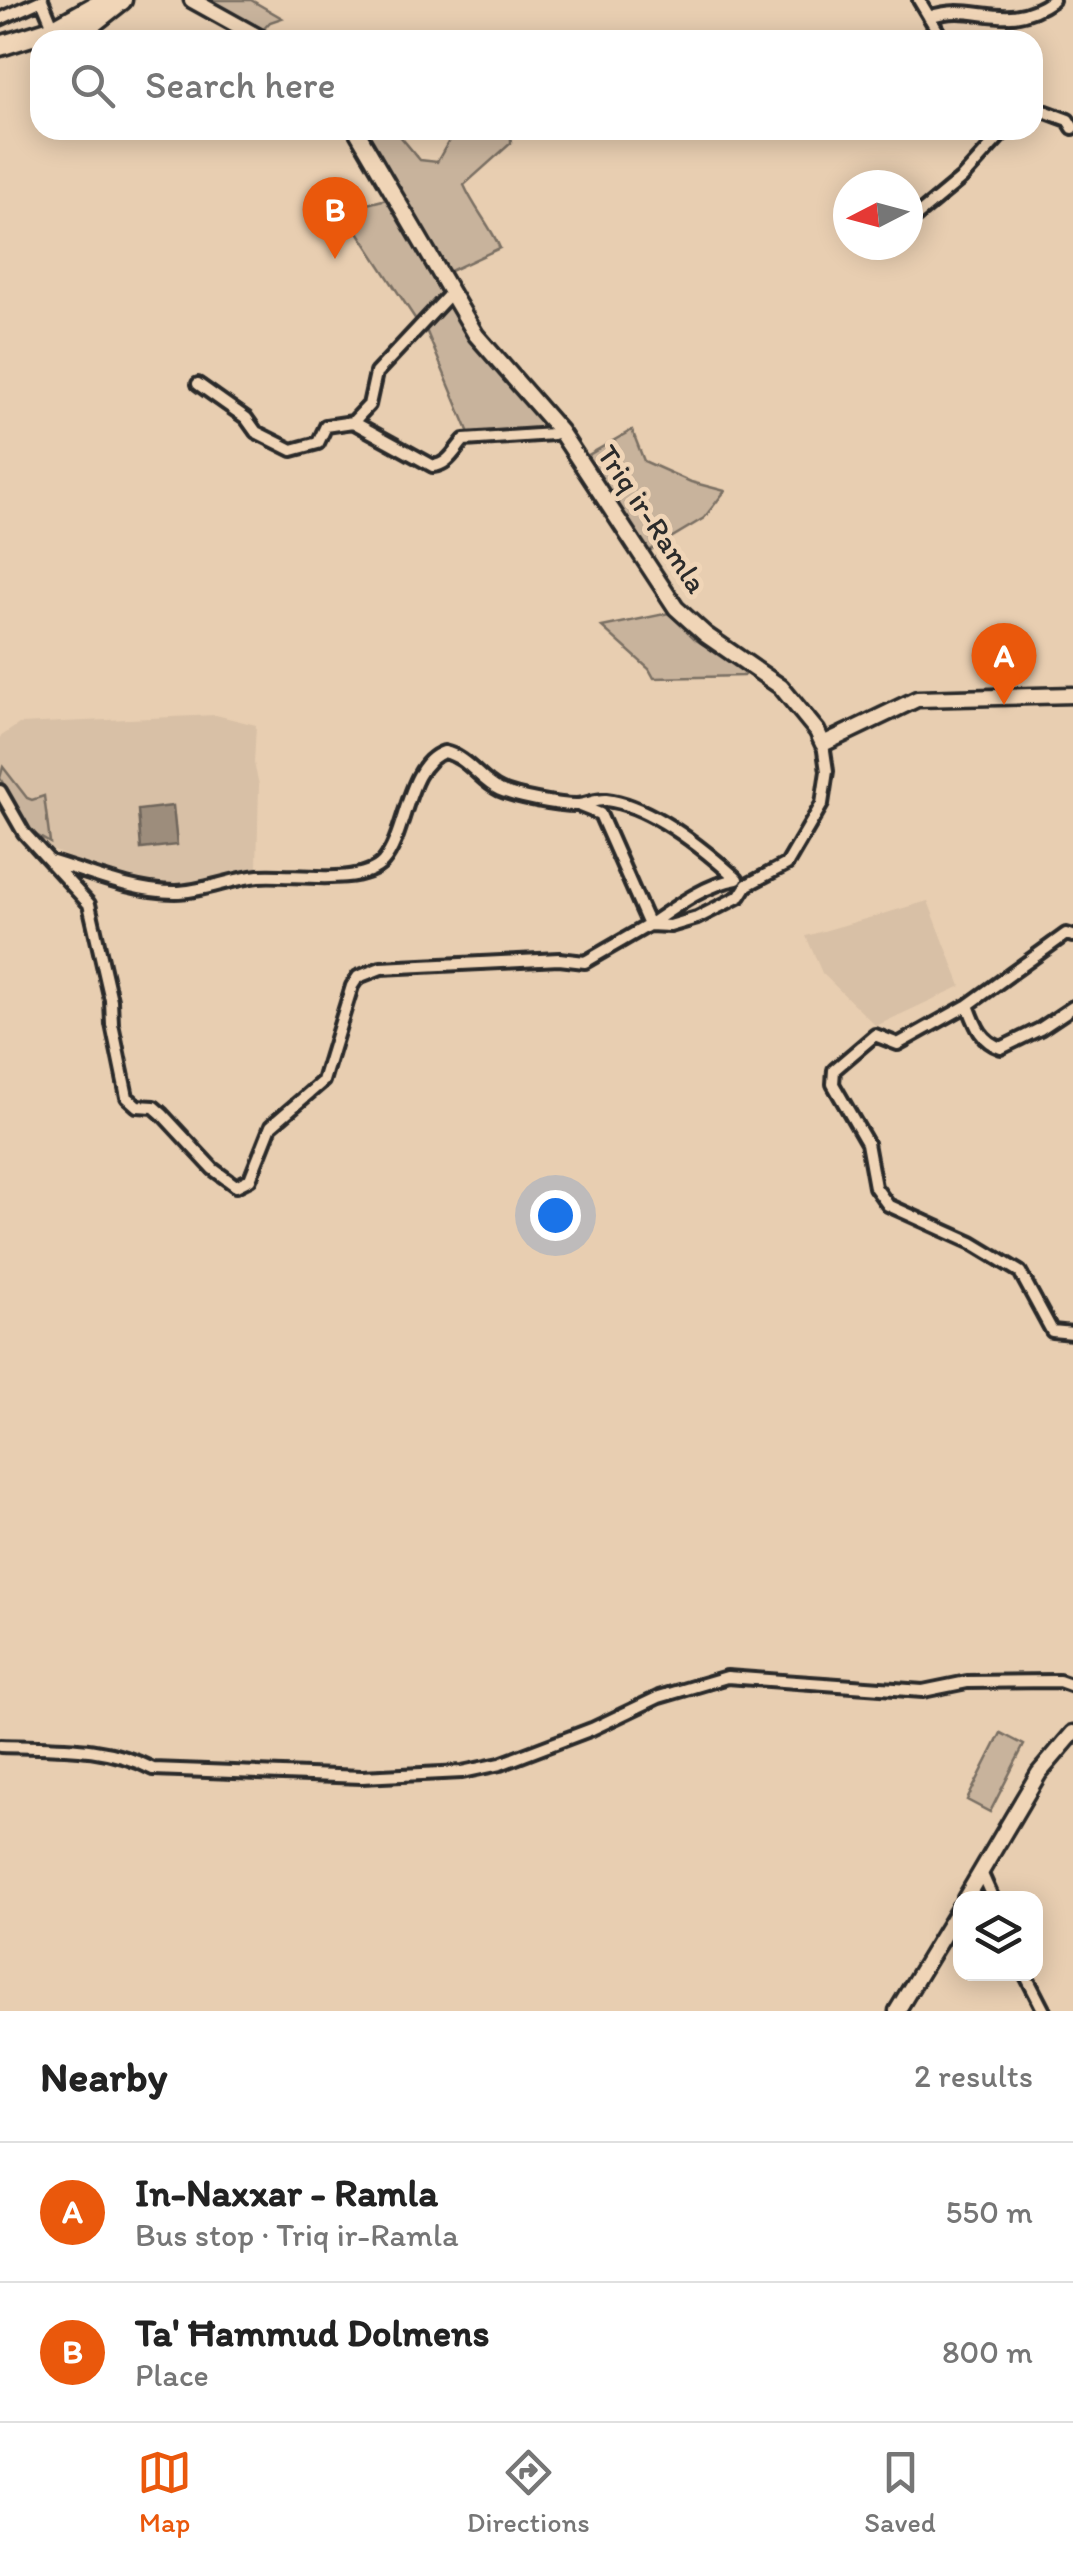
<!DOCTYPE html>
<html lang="en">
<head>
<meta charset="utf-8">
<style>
  body { margin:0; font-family:Itim,sans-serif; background:#f6f6f6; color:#222 }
  .controls { position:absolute; right:30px; bottom:30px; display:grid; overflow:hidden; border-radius:20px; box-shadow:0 5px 25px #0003 }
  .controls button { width:90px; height:90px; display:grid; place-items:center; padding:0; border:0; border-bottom:2px solid #e0e0e0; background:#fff; color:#222; font:50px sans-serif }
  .compass { position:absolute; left:833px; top:170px; width:90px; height:90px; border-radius:50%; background:#fff; box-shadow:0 5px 25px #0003; rotate:264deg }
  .you { position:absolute; left:555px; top:1215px; width:35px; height:35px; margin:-25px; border:8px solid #fff; border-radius:50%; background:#1a73e8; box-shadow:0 0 0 15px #1a73e833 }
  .badge { display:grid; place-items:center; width:65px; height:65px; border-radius:50%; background:#ea580c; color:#fff; font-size:32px; font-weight:700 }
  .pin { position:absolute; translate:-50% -82px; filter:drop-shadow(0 2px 5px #0008) }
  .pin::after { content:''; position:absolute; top:52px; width:35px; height:30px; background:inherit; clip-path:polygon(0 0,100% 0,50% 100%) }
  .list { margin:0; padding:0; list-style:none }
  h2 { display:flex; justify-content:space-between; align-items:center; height:130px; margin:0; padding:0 40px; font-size:42px }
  h2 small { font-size:32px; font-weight:400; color:#767676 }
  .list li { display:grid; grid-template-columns:65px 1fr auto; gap:30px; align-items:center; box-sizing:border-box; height:140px; padding:0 40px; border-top:2px solid #e0e0e0 }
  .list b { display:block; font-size:38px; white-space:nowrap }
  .list p { margin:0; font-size:32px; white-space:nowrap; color:#767676 }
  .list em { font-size:32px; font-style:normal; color:#767676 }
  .icon { flex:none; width:55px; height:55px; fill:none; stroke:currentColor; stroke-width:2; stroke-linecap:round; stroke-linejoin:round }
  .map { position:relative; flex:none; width:1073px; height:2011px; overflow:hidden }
  .search { position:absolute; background:#fff; box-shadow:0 5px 25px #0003; left:30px; right:30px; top:30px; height:110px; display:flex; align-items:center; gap:25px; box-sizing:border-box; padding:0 35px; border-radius:30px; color:#767676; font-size:38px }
  .sheet { height:410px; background:#fff }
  nav { display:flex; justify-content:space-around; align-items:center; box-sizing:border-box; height:140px; border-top:2px solid #e0e0e0; background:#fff; font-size:28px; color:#767676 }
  nav a { display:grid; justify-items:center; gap:5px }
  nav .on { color:#ea580c }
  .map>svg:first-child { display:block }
  .built { fill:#d8c0a6 }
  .green { fill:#c8b39c; stroke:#7a6f64; stroke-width:2.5 }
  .water { fill:#9d8d7c; stroke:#6f665c; stroke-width:2.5 }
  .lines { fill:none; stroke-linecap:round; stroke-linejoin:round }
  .street-casing { stroke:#2b2b2b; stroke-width:18 }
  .secondary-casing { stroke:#2b2b2b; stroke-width:21 }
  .highway-casing { stroke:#2b2b2b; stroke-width:25 }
  .street { stroke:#f0d5b7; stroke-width:10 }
  .secondary { stroke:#f0d5b7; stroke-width:14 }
  .highway { stroke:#f0d5b7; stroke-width:18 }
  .labels { text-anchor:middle; stroke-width:10; stroke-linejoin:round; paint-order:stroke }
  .street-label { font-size:30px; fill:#2b2b2b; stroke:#f0d5b7 }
</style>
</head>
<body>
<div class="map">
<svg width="1073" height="2011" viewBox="0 0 1073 2011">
  <rect width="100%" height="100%" fill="#e8ceb1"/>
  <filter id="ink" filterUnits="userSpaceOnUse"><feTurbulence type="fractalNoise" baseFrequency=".01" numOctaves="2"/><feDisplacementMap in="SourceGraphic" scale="20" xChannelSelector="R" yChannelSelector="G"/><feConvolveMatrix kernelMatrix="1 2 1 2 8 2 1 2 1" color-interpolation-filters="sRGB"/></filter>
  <g filter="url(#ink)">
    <path class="built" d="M216 715 256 725 254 763 259 785 257 868 184 889 128 882 40 845 25 829 0 787V737L19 724Z
      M928 901 961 986 876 1026 822 973 806 936Z"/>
    <path class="green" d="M204 0H251L282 18 270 22 261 32Z
      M363 130H395L420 160 437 162 455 130H511V143L464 185C474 208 490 225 500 248L444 274Z
      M387 199 443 297 418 323 347 215 359 206Z
      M447 304 476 347 552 434 471 438 424 325Z
      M632 430 644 461 691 482 725 491 704 518 649 551 585 457Z
      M669 613 696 640 748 670 743 676 654 678 649 669 602 627Z
      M3 767 27 798 32 800 44 796 50 843 31 832 0 778Z
      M1001 1733 1024 1745 990 1812 967 1800Z"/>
    <path class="water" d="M173 806 177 845 141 849 138 810Z"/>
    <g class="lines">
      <defs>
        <path id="street" d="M42 0 54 29
          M919 0 943 40
          M929 17C976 0 1004 35 1053 0
          M0 19 42 0
          M1033 107 1068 120 1073 128
          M908 223 962 178 1001 135 1002 130
          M198 384 246 418 256 432 292 450 318 443 326 426 353 422 369 405 376 373 450 294
          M353 422 433 466C449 464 454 451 464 440L553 434 560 431
          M0 791 24 833 89 904 111 1000 112 1024 127 1097 137 1106 154 1107 162 1114 213 1169 236 1186 250 1179 271 1126 323 1081 352 986 358 977 381 968 559 959 585 962 649 925 670 926 697 918 740 896 747 885 787 864 822 804 827 771 823 744
          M580 806 600 814 649 925C675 907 706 884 737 879
          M50 861C90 873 133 892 175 892 202 892 230 879 258 876 290 873 361 887 383 862 407 834 406 765 444 752 468 757 479 780 500 790 516 797 558 805 576 805 586 805 596 799 606 800 651 805 704 849 736 878
          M1073 936 1066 934 968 1005 898 1044 875 1035 834 1070 833 1084 867 1143 875 1187 888 1205 972 1243 1020 1272 1052 1331 1073 1333
          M968 1005C975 1024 980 1041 1001 1048L1040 1029 1073 1007
          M0 1746C54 1748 105 1744 153 1769L362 1777 462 1772 500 1764 592 1729 659 1697 727 1677 923 1691 967 1682 1059 1681 1073 1686
          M981 1872 993 1899
          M1025 1974 1044 2011"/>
        <path id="secondary" d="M192 0 264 40
          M356 130 476 335 560 431 676 608 706 635 781 687 817 731 823 744 917 699 1073 695
          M965 1899 1039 1773 1073 1733
          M897 2011 960 1907"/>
        <path id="highway" d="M60 40 85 29 122 0
          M0 46 54 29 106 0"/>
      </defs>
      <use href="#street" class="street-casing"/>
      <use href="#secondary" class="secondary-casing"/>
      <use href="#highway" class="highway-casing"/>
      <use href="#street" class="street"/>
      <use href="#secondary" class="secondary"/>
      <use href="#highway" class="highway"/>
    </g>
  </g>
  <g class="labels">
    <g class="street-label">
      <text transform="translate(652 519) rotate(56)" y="10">Triq ir-Ramla</text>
    </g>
  </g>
</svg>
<div class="controls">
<button><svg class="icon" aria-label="layers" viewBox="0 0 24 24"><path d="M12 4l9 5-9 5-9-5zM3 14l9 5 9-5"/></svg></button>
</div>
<svg class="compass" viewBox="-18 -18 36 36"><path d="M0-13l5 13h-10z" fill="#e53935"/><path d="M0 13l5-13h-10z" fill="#767676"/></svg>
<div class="you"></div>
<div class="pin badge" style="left:1004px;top:705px">A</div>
<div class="pin badge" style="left:335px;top:259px">B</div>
<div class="search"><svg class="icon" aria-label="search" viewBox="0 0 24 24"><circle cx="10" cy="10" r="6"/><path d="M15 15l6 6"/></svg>Search here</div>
</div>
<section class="sheet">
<h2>Nearby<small>2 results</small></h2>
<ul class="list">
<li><span class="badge">A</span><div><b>In-Naxxar - Ramla</b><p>Bus stop · Triq ir-Ramla</p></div><em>550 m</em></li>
<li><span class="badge">B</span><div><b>Ta' Ħammud Dolmens</b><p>Place</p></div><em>800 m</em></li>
</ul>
</section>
<nav>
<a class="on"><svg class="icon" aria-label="map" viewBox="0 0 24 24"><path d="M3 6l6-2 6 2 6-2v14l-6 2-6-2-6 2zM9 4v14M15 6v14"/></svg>Map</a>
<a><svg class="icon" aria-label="directions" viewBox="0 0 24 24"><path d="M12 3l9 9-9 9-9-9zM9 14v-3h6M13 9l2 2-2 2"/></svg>Directions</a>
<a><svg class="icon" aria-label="saved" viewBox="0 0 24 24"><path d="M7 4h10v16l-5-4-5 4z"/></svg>Saved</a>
</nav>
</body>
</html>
